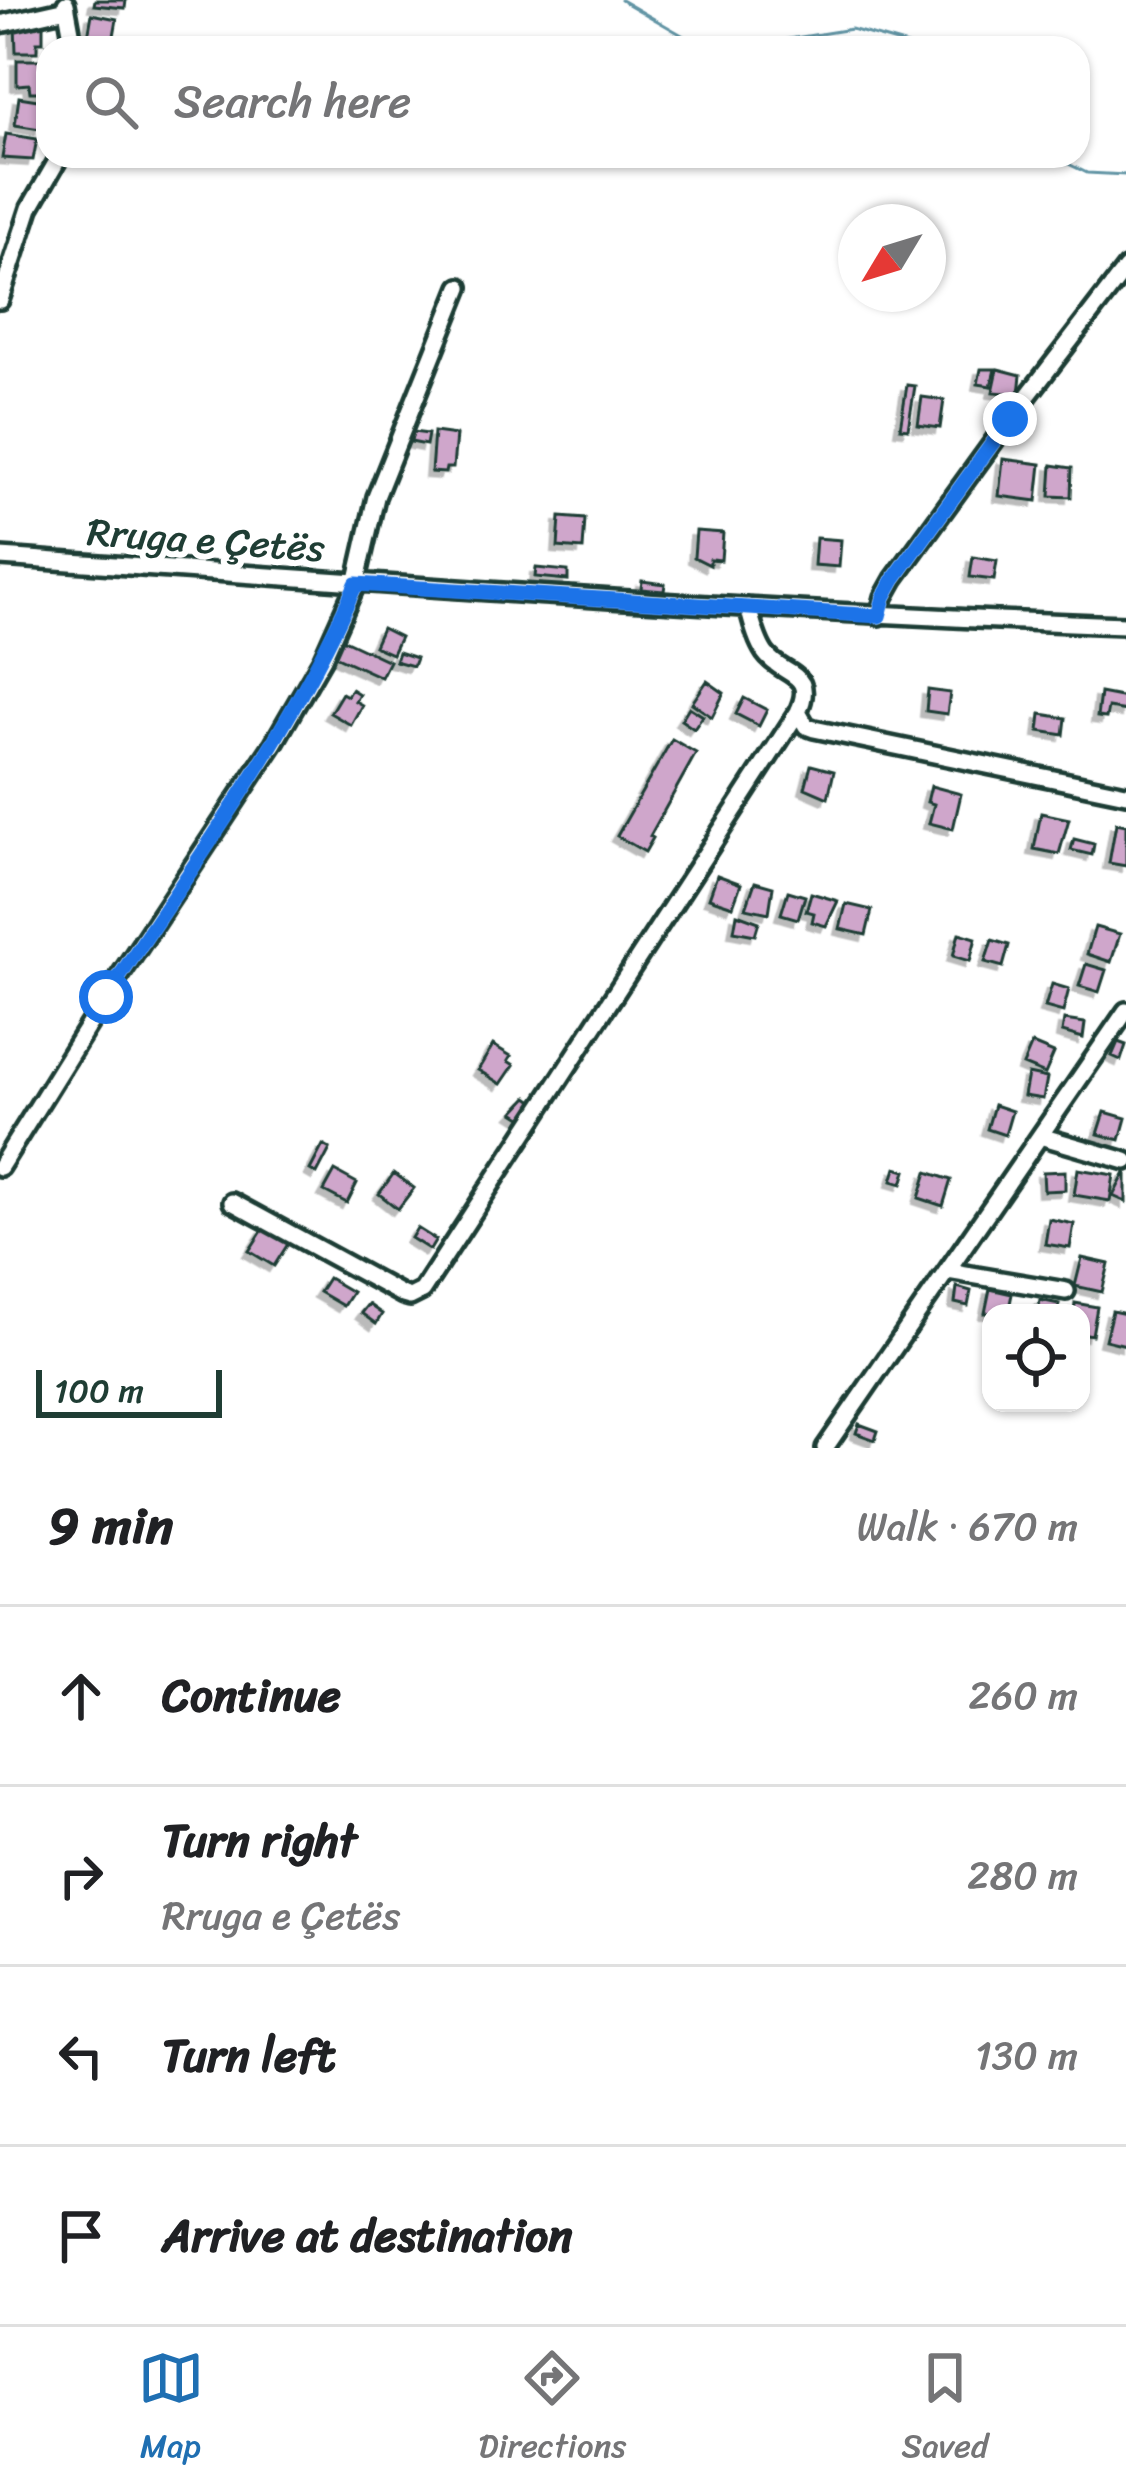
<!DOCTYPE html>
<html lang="en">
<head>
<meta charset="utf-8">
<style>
  body { margin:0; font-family:Sriracha,sans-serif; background:#f6f6f6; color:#202124 }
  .controls { position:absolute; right:36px; bottom:36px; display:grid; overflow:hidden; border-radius:24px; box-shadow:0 3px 9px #0004 }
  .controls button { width:108px; height:108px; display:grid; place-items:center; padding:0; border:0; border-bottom:3px solid #e0e0e0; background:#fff; color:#202124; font:60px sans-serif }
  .compass { position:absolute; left:838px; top:204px; width:108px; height:108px; border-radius:50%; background:#fff; box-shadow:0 3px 9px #0004; rotate:232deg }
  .scale { position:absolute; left:36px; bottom:30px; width:186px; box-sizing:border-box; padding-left:12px; border:6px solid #1f3d34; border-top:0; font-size:33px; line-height:42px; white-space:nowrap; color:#1f3d34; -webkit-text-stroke:9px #fff; paint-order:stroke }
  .stop { position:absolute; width:36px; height:36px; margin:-27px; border:9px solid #1a73e8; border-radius:50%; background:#fff }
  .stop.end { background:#1a73e8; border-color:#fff; box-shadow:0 3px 12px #0008 }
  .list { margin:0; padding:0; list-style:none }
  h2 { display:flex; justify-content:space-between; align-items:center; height:156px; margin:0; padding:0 48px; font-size:51px }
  h2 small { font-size:39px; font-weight:400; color:#757577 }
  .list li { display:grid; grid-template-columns:78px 1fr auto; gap:36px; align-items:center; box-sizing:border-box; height:180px; padding:0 48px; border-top:3px solid #e0e0e0 }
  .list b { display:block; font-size:45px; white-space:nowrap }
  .list p { margin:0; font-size:39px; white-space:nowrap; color:#757577 }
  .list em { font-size:39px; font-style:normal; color:#757577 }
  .icon { flex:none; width:66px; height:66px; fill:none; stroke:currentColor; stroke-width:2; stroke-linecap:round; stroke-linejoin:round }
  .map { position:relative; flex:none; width:1126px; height:1448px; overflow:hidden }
  .search { position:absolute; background:#fff; box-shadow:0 3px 9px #0004; left:36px; right:36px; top:36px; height:132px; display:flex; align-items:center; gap:30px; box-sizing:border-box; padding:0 42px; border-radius:36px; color:#757577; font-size:45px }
  .sheet { height:876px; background:#fff }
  nav { display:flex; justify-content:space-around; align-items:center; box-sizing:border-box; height:168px; border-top:3px solid #e0e0e0; background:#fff; font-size:33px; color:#757577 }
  nav a { display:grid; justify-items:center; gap:6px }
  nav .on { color:#1f6fb2 }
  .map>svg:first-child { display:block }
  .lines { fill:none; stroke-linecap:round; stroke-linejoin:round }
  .stream { stroke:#6295a5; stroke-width:3 }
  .building { fill:#cfa6cb; stroke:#1f3d34; stroke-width:3; filter:url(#shadow) }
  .minor-casing { stroke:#1f3d34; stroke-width:24 }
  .minor { stroke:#fff; stroke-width:15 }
  .route { stroke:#1a73e8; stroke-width:15 }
  .labels { text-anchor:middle; stroke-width:12; stroke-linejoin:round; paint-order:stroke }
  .street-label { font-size:39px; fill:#1f3d34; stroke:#fff }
</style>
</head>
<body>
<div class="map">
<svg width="1126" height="1448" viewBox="0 0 1126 1448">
  <defs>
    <filter id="shadow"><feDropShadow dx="-5.5" dy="5.5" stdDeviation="0" flood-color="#0004"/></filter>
  </defs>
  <rect width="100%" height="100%" fill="#fff"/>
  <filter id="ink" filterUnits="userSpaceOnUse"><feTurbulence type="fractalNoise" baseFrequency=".00833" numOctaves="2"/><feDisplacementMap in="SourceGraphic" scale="24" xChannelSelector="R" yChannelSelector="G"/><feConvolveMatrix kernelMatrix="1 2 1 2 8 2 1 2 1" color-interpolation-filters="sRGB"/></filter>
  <g filter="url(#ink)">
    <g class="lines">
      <path class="stream" d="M621 0 689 39 764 43 851 29 918 48
        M1052 156 1087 173 1126 175"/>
    </g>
    <path class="building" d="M95 0H126L125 8 94 5Z
      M92 14 117 19 112 47 87 42Z
      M43 23V42H37V52H16L15 24Z
      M17 60H42V92H30L29 84 17 85Z
      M19 97 44 101 40 129 15 125Z
      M6 134 37 139 33 160 2 158Z
      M981 369H995L991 386 978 384Z
      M998 369 1021 375 1019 394 993 392Z
      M907 385 915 386 908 429 900 428Z
      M922 397 944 400 940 428 918 425Z
      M413 432 428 434 426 445 411 442Z
      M434 432 456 435 453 468H446L445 473 431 472Z
      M1003 459 1041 464 1037 501 999 496Z
      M1052 465 1072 468 1071 497 1050 496Z
      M560 517 585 519 583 549 558 547Z
      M696 531 723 533 721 560 710 559V565L694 557Z
      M816 538 841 540 839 567 814 565Z
      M973 557 997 561 994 580 970 577Z
      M536 568 568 571V580L535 577Z
      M642 581 665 584 664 591 641 589Z
      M382 628 400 637 392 654 374 646Z
      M342 639 389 661 381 677 335 656Z
      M398 652 416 658 413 666 395 661Z
      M707 681 724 693 712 717 692 703Z
      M351 689 359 694 355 701 362 705 351 725 330 713 342 693 347 696Z
      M928 690 950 693 947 714 926 711Z
      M1100 693 1126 698V711L1108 708 1106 718 1097 717Z
      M744 698 767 710 759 726 736 714Z
      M689 707 703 716 694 729 681 720Z
      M1041 714 1066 718 1064 735 1039 731Z
      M672 739 696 753 650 836 653 838 645 852 617 836Z
      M811 765 834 771 828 798 805 788Z
      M931 786 961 794 953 829 929 823 934 804 927 802Z
      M1041 813 1069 819 1059 854 1034 849Z
      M1116 823 1126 825V866L1109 863Z
      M1074 839 1094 844 1092 855 1071 850Z
      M717 875 741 884 733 906 709 898Z
      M755 882 773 887 769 913 746 908Z
      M788 891 805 896 798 919 781 914Z
      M811 893 838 901 826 926 812 922 814 913 806 911Z
      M846 904 872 910 866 935 840 929Z
      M737 914 759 922 755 935 734 931Z
      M1095 927 1120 934 1111 962 1087 954Z
      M959 933 976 938 970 961 953 956Z
      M992 940 1009 945 1003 967 985 962Z
      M1086 964 1106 970 1099 992 1079 986Z
      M1052 984 1069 989 1063 1012 1045 1007Z
      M1064 1020 1085 1023 1083 1038 1062 1032Z
      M1118 1042 1126 1045 1121 1060 1112 1056Z
      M1032 1044 1054 1053 1045 1074 1023 1065Z
      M493 1045 511 1056 508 1061 514 1065 501 1084 478 1070Z
      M1028 1074 1047 1078 1043 1099 1024 1096Z
      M528 1097 535 1102 525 1119 514 1112Z
      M994 1105 1012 1111 1005 1135 987 1129Z
      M1105 1112 1126 1118 1120 1140 1098 1134Z
      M323 1145 330 1149 317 1174 310 1170Z
      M896 1168 906 1171 902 1184 892 1181Z
      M1078 1169 1114 1175 1110 1201 1074 1195Z
      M335 1171 357 1183 347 1203 324 1191Z
      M1065 1171V1190L1044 1191 1043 1172Z
      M927 1172 951 1180 943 1206 919 1198Z
      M394 1173 414 1188 398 1209 379 1194Z
      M1125 1173 1126 1174V1202L1113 1196Z
      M1049 1219 1074 1224 1070 1248 1045 1244Z
      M264 1228 288 1244 274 1266 249 1251Z
      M417 1228 436 1240 430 1250 411 1238Z
      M1082 1258 1109 1264 1102 1292 1075 1286Z
      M328 1278 352 1292 343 1306 319 1292Z
      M957 1287 971 1291 968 1306 955 1303Z
      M990 1289 1012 1294 1008 1313H985Z
      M1040 1300 1059 1304 1057 1313H1038Z
      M1075 1303 1097 1307 1092 1335 1081 1333V1313H1074Z
      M368 1304 382 1314 376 1324 361 1313Z
      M1112 1311 1126 1314V1345L1105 1340Z
      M859 1424 878 1431 875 1440 856 1433Z"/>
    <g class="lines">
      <defs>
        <path id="minor" d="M66 4 74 48
          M0 24 67 9
          M0 300 30 208 60 156
          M0 557C375 583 750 612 1126 625
          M879 616 884 597 894 579 1010 419 1126 268
          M798 712 806 726 814 729 1126 794
          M1040 1136 1126 1161
          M0 1167 106 997 274 743 323 658 356 584 376 497 460 287
          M232 1202 403 1295 410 1297 422 1291 798 712C817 671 782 677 765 653 756 640 752 621 748 607
          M948 1271 1066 1291
          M825 1448 1126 1011"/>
      </defs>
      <use href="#minor" class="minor-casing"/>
      <use href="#minor" class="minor"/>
    </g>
  </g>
  <g class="lines" filter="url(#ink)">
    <path class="route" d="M106 997C195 863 291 732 356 584L879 616 884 597 894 579 1010 419"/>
  </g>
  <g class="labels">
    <g class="street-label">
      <text transform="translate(206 539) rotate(4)" y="14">Rruga e Çetës</text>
    </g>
  </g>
</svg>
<div class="controls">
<button><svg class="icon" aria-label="locate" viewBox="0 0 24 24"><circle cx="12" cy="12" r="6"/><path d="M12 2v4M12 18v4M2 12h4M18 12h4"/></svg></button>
</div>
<svg class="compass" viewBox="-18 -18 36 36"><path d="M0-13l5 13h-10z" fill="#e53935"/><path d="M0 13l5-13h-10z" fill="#757577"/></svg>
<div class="scale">100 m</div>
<div class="stop" style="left:106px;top:997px"></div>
<div class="stop end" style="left:1010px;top:419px"></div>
<div class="search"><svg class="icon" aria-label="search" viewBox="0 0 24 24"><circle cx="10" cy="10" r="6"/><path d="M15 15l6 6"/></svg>Search here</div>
</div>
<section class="sheet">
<h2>9 min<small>Walk · 670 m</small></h2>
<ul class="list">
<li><svg class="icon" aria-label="ahead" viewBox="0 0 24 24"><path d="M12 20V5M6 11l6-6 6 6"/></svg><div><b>Continue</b></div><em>260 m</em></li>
<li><svg class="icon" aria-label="right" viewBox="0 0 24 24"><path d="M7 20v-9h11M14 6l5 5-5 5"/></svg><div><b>Turn right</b><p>Rruga e Çetës</p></div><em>280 m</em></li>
<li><svg class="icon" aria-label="left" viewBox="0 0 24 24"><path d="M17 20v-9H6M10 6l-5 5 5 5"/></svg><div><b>Turn left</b></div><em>130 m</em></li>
<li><svg class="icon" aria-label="arrive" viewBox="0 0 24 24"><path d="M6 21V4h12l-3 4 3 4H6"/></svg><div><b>Arrive at destination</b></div></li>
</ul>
</section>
<nav>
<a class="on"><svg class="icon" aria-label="map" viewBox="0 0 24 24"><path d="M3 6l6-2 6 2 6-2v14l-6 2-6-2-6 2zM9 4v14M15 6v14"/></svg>Map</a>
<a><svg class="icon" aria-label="directions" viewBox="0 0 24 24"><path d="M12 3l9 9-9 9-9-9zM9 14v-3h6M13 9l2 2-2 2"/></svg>Directions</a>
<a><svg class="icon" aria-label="saved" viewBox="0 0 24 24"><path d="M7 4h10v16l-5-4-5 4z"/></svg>Saved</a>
</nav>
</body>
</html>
